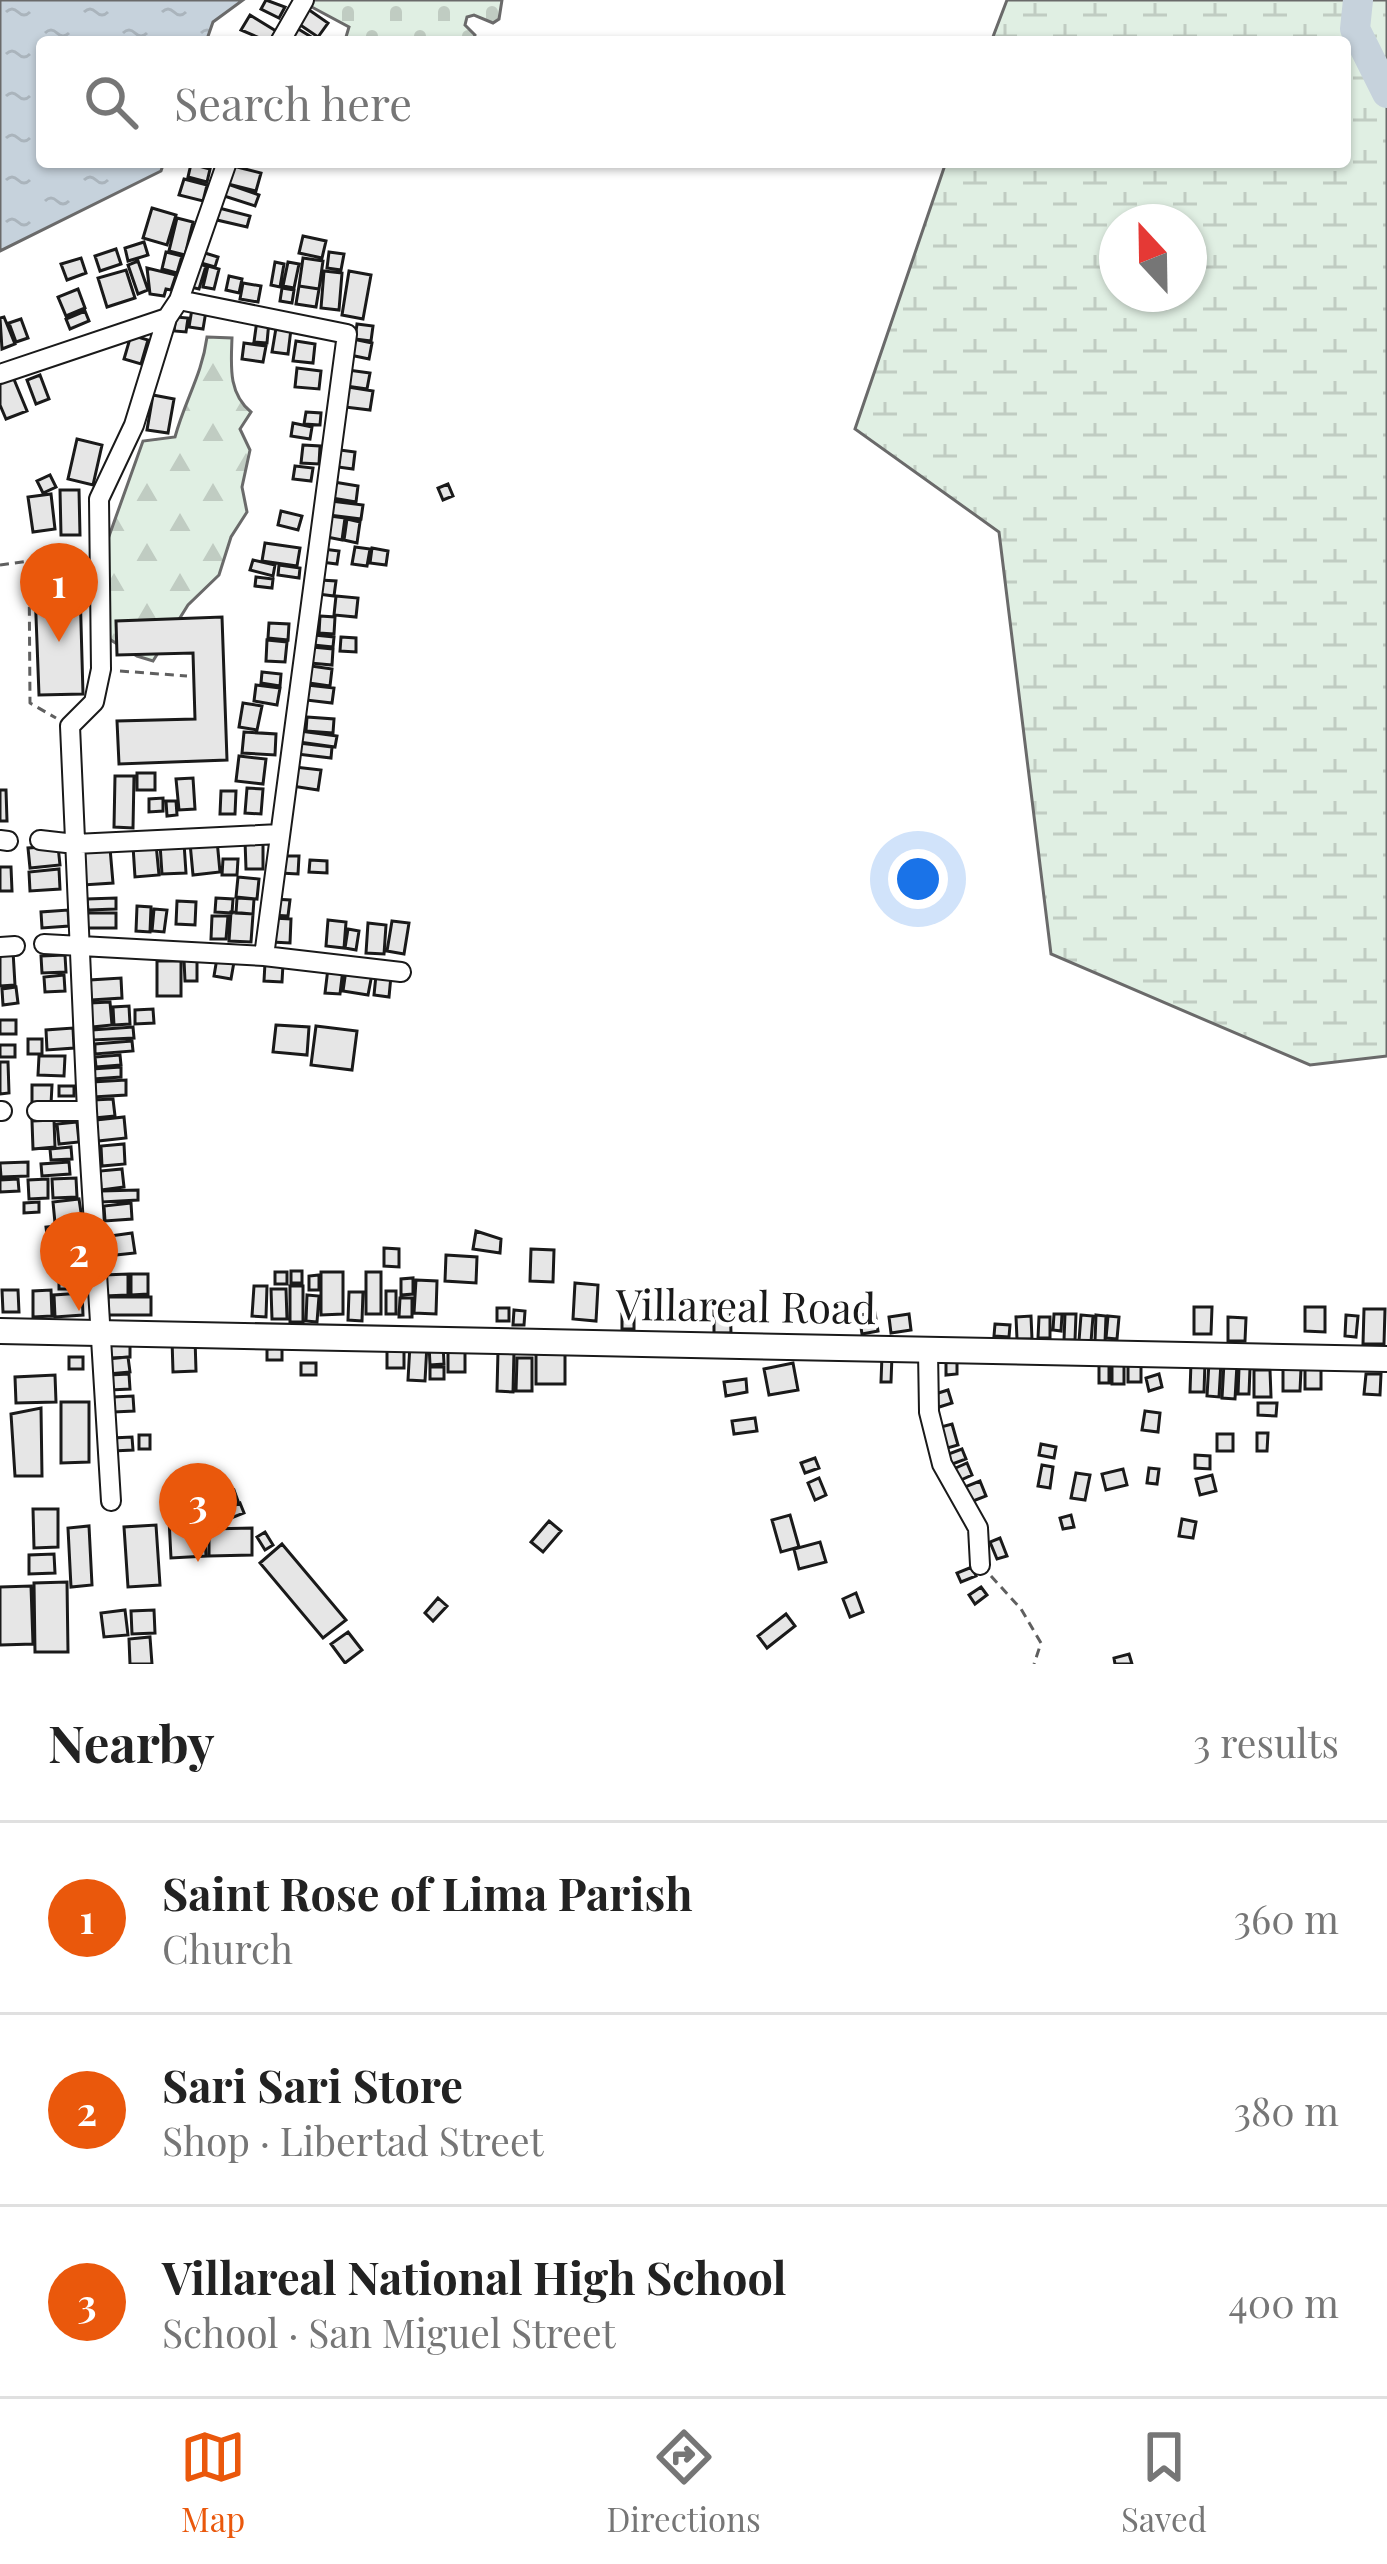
<!DOCTYPE html>
<html lang="en">
<head>
<meta charset="utf-8">
<style>
  body { margin:0; font-family:"Playfair Display",serif; background:#f2f2f2; color:#222 }
  .compass { position:absolute; left:1099px; top:204px; width:108px; height:108px; border-radius:50%; background:#fff; box-shadow:0 3px 9px #0004; rotate:338deg }
  .you { position:absolute; left:918px; top:879px; width:42px; height:42px; margin:-30px; border:9px solid #fff; border-radius:50%; background:#1a73e8; box-shadow:0 0 0 18px #1a73e833 }
  .badge { display:grid; place-items:center; width:78px; height:78px; border-radius:50%; background:#ea580c; color:#fff; font-size:39px; font-weight:700 }
  .pin { position:absolute; translate:-50% -99px; filter:drop-shadow(0 3px 6px #0008) }
  .pin::after { content:''; position:absolute; top:63px; width:42px; height:36px; background:inherit; clip-path:polygon(0 0,100% 0,50% 100%) }
  .list { margin:0; padding:0; list-style:none }
  h2 { display:flex; justify-content:space-between; align-items:center; height:156px; margin:0; padding:0 48px; font-size:51px }
  h2 small { font-size:39px; font-weight:400; color:#767676 }
  .list li { display:grid; grid-template-columns:78px 1fr auto; gap:36px; align-items:center; box-sizing:border-box; height:192px; padding:0 48px; border-top:3px solid #e0e0e0 }
  .list b { display:block; font-size:45px; white-space:nowrap }
  .list p { margin:0; font-size:39px; white-space:nowrap; color:#767676 }
  .list em { font-size:39px; font-style:normal; color:#767676 }
  .icon { flex:none; width:66px; height:66px; fill:none; stroke:currentColor; stroke-width:2; stroke-linecap:round; stroke-linejoin:round }
  .map { position:relative; flex:none; width:1387px; height:1664px; overflow:hidden }
  .search { position:absolute; background:#fff; box-shadow:0 3px 9px #0004; left:36px; right:36px; top:36px; height:132px; display:flex; align-items:center; gap:30px; box-sizing:border-box; padding:0 42px; border-radius:12px; color:#767676; font-size:45px }
  .sheet { height:732px; background:#fff }
  nav { display:flex; justify-content:space-around; align-items:center; box-sizing:border-box; height:168px; border-top:3px solid #e0e0e0; background:#fff; font-size:33px; color:#767676 }
  nav a { display:grid; justify-items:center; gap:6px }
  nav .on { color:#ea580c }
  .map>svg:first-child { display:block }
  .forest { fill:url(#forest-firs); stroke:#6a6a6a; stroke-width:3 }
  .wetland { fill:url(#wetland-marsh); stroke:#6a6a6a; stroke-width:3; fill-rule:evenodd }
  .cemetery { fill:url(#cemetery-stones); stroke:#6a6a6a; stroke-width:3 }
  .water { fill:url(#water-ripples); stroke:#6a6a6a; stroke-width:3 }
  .lines { fill:none; stroke-linecap:round; stroke-linejoin:round }
  .river { stroke:#c6d2dc; stroke-width:30 }
  .building { fill:#e6e6e6; stroke:#1a1a1a; stroke-width:3 }
  .minor-casing { stroke:#1a1a1a; stroke-width:22 }
  .major-casing { stroke:#1a1a1a; stroke-width:28 }
  .path { stroke:#5f5f5f; stroke-width:3; stroke-dasharray:9 6; stroke-linecap:butt }
  .minor { stroke:#fff; stroke-width:18 }
  .major { stroke:#fff; stroke-width:24 }
  .labels { text-anchor:middle; stroke-width:9; stroke-linejoin:round; paint-order:stroke }
  .street-label { font-size:42px; fill:#1a1a1a; stroke:#fff }
</style>
</head>
<body>
<div class="map">
<svg width="1387" height="1664" viewBox="0 0 1387 1664">
  <defs>
    <pattern id="forest-firs" width="22" height="20" patternUnits="userSpaceOnUse" patternTransform="scale(3)"><rect width="22" height="20" fill="#e0efe3"/><path d="M5 1l3.5 6h-7zM16 11l3.5 6h-7z" fill="#c0ccc2"/></pattern>
    <pattern id="wetland-marsh" width="20" height="14" patternUnits="userSpaceOnUse" patternTransform="scale(3)"><rect width="20" height="14" fill="#e0efe3"/><path d="M1 5h8M5 5V1M11 12h8M15 12V8" fill="none" stroke="#c0ccc2"/></pattern>
    <pattern id="cemetery-stones" width="16" height="16" patternUnits="userSpaceOnUse" patternTransform="scale(3)"><rect width="16" height="16" fill="#e0efe3"/><path d="M2 7V4a2 2 0 0 1 4 0v3zM10 15v-3a2 2 0 0 1 4 0v3z" fill="#c0ccc2"/></pattern>
    <pattern id="water-ripples" width="26" height="14" patternUnits="userSpaceOnUse" patternTransform="scale(3)"><rect width="26" height="14" fill="#c6d2dc"/><path d="M2 4q2-2 4 0t4 0M15 11q2-2 4 0t4 0" fill="none" stroke="#aab4bc"/></pattern>
  </defs>
  <rect width="100%" height="100%" fill="#fff"/>
  <path class="forest" d="M207 337 232 338C231 366 228 393 251 412L240 429 250 450 242 487 247 512 231 537 219 575 188 605 153 661 137 656 106 637 98 567 143 441 175 437C185 400 202 375 207 337Z"/>
  <path class="wetland" d="M1007 0H1387V1056L1310 1065 1051 954 999 532 855 429 946 162H1345V42H991ZM1117 222H1189V294H1117Z"/>
  <path class="cemetery" d="M311 0H502L499 19 493 23 474 15 467 17 465 25 475 35 472 42H352L346 37 349 27 308 5Z"/>
  <path class="water" d="M0 0H243L213 22 206 42H42V162H164L161 171 0 251Z"/>
  <g class="lines">
    <path class="river" d="M1358 0 1355 29 1387 93"/>
  </g>
  <path class="building" d="M266 0 285 7 279 18 261 9Z
    M302 5 328 23 318 37 293 20Z
    M250 15 276 31 269 42 241 30Z
    M295 27 313 38 311 42H288Z
    M191 164 210 169 207 182 188 177Z
    M233 166 261 173 256 191 228 184Z
    M184 179 207 185 203 201 179 195Z
    M222 182 259 195 255 206 218 194Z
    M152 208 176 215 167 245 143 238Z
    M219 208 250 216 247 227 217 220Z
    M177 218 193 222 185 255 169 251Z
    M303 236 326 241 322 258 299 253Z
    M144 242 148 255 128 261 125 248Z
    M116 249 121 264 100 271 95 256Z
    M166 252 182 256 177 273 162 269Z
    M329 252 344 254 341 270 327 268Z
    M205 253 218 257 215 267 201 263Z
    M81 258 86 273 67 280 61 264Z
    M303 258 323 261 319 289 299 286Z
    M138 261 148 290 138 294 128 265Z
    M193 262 206 266 199 289 186 286Z
    M275 262 284 264 280 287 271 285Z
    M288 262 299 264 294 288 283 286Z
    M208 266 219 269 214 289 203 287Z
    M147 268 176 275 171 290 166 289 164 296 150 294Z
    M126 270 135 298 107 307 98 278Z
    M324 271 342 273 339 310 321 308Z
    M349 271 371 275 363 319 342 315Z
    M229 276 242 279 239 293 226 290Z
    M243 283 261 286 258 302 240 299Z
    M299 286 319 289 316 307 296 304Z
    M282 288 294 290 292 303 280 301Z
    M78 289 85 308 66 316 58 297Z
    M192 309 206 311 203 329 189 327Z
    M85 311 89 321 70 329 66 319Z
    M4 317 15 344 2 349 0 318Z
    M176 317 188 318 186 332 174 331Z
    M21 319 28 338 16 342 9 323Z
    M257 320 269 321 267 343 254 342Z
    M357 324 373 326 371 341 355 339Z
    M276 328 291 329 288 354 272 352Z
    M131 335 148 340 141 364 124 359Z
    M353 339 372 343 369 359 350 355Z
    M296 341 315 344 313 363 293 361Z
    M244 343 266 346 263 362 242 359Z
    M297 368 321 371 319 389 295 387Z
    M348 370 370 373 367 389 346 386Z
    M40 375 49 399 36 404 27 380Z
    M13 377 27 411 6 419 0 405V382Z
    M348 387 373 391 370 410 345 407Z
    M153 395 174 399 168 433 147 430Z
    M306 412 321 413 320 425 304 424Z
    M293 423 312 427 310 439 291 436Z
    M77 439 102 445 93 485 68 479Z
    M303 445 320 446 319 464 301 463Z
    M340 450 355 452 353 469 338 467Z
    M295 466 313 468 311 481 293 479Z
    M50 475 56 487 43 493 37 481Z
    M334 482 358 486 356 502 332 498Z
    M448 484 453 496 443 500 438 488Z
    M60 490H79L80 535H61Z
    M51 494 55 529 33 532 28 497Z
    M331 501 363 505 361 519 329 515Z
    M281 511 302 516 298 530 278 525Z
    M330 516 345 518 342 540 327 537Z
    M347 519 360 522 357 543 344 540Z
    M265 543 300 548 297 566 262 561Z
    M355 547 370 549 367 566 352 564Z
    M372 548 388 551 386 565 370 563Z
    M323 549 339 551 337 564 321 562Z
    M253 560 275 565 273 576 250 570Z
    M77 564 78 585 37 587 36 566Z
    M279 565 300 568 299 578 278 575Z
    M256 577 273 579 272 588 255 586Z
    M320 580 336 581 334 596 318 594Z
    M80 588 83 694 39 695 35 590Z
    M336 596 358 598 356 617 334 615Z
    M320 616 335 617 334 634 319 633Z
    M222 617 227 760 119 764 117 721 195 719 193 653 117 655 116 621Z
    M269 623 289 624 288 640 268 638Z
    M314 635 334 637 333 647 313 645Z
    M341 637 356 638V652L340 651Z
    M267 640 287 642 285 662 266 661Z
    M312 647 333 649 332 665 310 663Z
    M311 666 332 669 330 686 309 683Z
    M262 672 281 674 280 686 261 683Z
    M256 685 280 688 277 705 254 701Z
    M307 685 334 688 332 703 306 700Z
    M243 703 262 706 257 730 239 727Z
    M307 717 334 719 333 733 306 731Z
    M300 731 337 736 335 747 299 742Z
    M244 732 276 734 275 755 242 753Z
    M299 743 332 747 331 758 297 754Z
    M239 756 266 759 263 784 236 781Z
    M295 767 321 770 318 790 292 786Z
    M137 773H155V790H137Z
    M115 776H134L133 828 114 827Z
    M193 778 195 809 179 810 176 779Z
    M247 788 263 789 261 814 245 813Z
    M0 790H6L7 821H0Z
    M221 791H236L235 814H220Z
    M163 798V811L149 812V799Z
    M166 801H176L177 815 167 816Z
    M217 840 220 872 193 875 190 843Z
    M245 840H263V869H246Z
    M184 843 186 873 162 874 160 844Z
    M156 844 159 875 135 877 133 846Z
    M58 846 60 865 30 868 28 848Z
    M110 848 113 883 83 885 81 849Z
    M280 856H299L298 874 280 873Z
    M223 859H238L237 875H222Z
    M310 860 327 861V873L309 872Z
    M0 867H11L12 891H0Z
    M59 869 60 889 30 891 29 872Z
    M238 877 259 879 257 899 236 897Z
    M116 898V909L88 910 87 899Z
    M216 898 233 899 232 913 215 912Z
    M237 898 254 899 253 914 236 913Z
    M273 899 290 900 288 916 271 915Z
    M177 901 196 902 195 925 176 924Z
    M137 906 151 907 150 932 136 931Z
    M154 909 167 910 164 932 152 931Z
    M68 910 69 926 42 928 41 912Z
    M231 912 253 914 251 942 229 941Z
    M85 913H116V928H84Z
    M212 916H228L226 939H211Z
    M273 918 291 919 290 943 272 942Z
    M328 920 346 922 344 948 326 946Z
    M392 921 409 923 404 954 387 951Z
    M368 923 386 925 384 954 366 953Z
    M348 929 359 931 356 950 345 948Z
    M13 951 15 985 0 986V952Z
    M65 955 66 972 42 973 41 956Z
    M217 958 234 962 231 979 214 976Z
    M184 960H197V981H185Z
    M157 961H181V996H157Z
    M265 963 283 964 282 982 264 981Z
    M328 968 343 969 340 994 325 993Z
    M346 970 372 974 368 995 343 991Z
    M64 975 65 991 45 992 44 977Z
    M376 975 391 976 389 997 374 995Z
    M121 978 122 998 91 1000 90 980Z
    M16 987 18 1003 3 1005 2 989Z
    M110 1002 112 1025 92 1027 90 1003Z
    M129 1006 130 1024 114 1025 113 1007Z
    M153 1009 154 1023 135 1024V1010Z
    M0 1020H16V1034H0Z
    M276 1025 309 1027 307 1055 273 1052Z
    M316 1026 357 1031 352 1070 311 1065Z
    M133 1027 134 1038 93 1040 92 1030Z
    M73 1028 74 1048 47 1050 46 1030Z
    M28 1039H42V1054H28Z
    M132 1041 133 1051 95 1054V1044Z
    M0 1045H15V1057H0Z
    M120 1055 121 1065 96 1067 95 1057Z
    M39 1056H65L64 1076 38 1075Z
    M0 1062H8L9 1093 0 1094Z
    M121 1067V1077L93 1079 92 1069Z
    M126 1080V1095L93 1097 92 1082Z
    M32 1085H52L51 1104H32Z
    M59 1086H74V1096H59Z
    M113 1099 115 1116 94 1118 93 1100Z
    M124 1117 126 1138 98 1141 96 1120Z
    M54 1120 55 1147 33 1149 32 1121Z
    M77 1122 79 1142 59 1144 57 1124Z
    M124 1144 125 1164 102 1166 101 1146Z
    M71 1147 72 1159 51 1160 50 1149Z
    M28 1162V1176L1 1177 0 1163Z
    M69 1162 70 1174 42 1176 41 1164Z
    M122 1169 124 1187 101 1190 100 1171Z
    M76 1178 77 1197 53 1198 52 1179Z
    M18 1179 19 1191 0 1192V1180Z
    M48 1179V1198L29 1199 28 1180Z
    M138 1190V1200L102 1202 101 1191Z
    M79 1199 82 1219 55 1223 53 1202Z
    M39 1202V1212L24 1213V1203Z
    M131 1203 132 1219 105 1221 104 1206Z
    M76 1224 77 1239 48 1243 46 1227Z
    M476 1231 501 1239 500 1253 473 1249Z
    M132 1233 135 1253 106 1256 103 1237Z
    M384 1248 399 1249V1267L384 1266Z
    M531 1249 554 1250 553 1282 530 1281Z
    M63 1251H82L83 1262 63 1263Z
    M446 1255 477 1257 476 1283 445 1281Z
    M59 1270H83V1289H59Z
    M291 1271H302V1283H291Z
    M275 1272H287V1284H275Z
    M321 1272H343V1314L321 1315Z
    M366 1272H381V1314H366Z
    M128 1274V1295L104 1296V1275Z
    M131 1274H148V1294L131 1295Z
    M319 1275V1290H309V1276Z
    M413 1278V1294L401 1295V1279Z
    M416 1280 437 1281 436 1314 414 1313Z
    M575 1283 598 1285 596 1321 573 1319Z
    M254 1286H267L266 1317 252 1316Z
    M290 1286H303V1322H290Z
    M271 1289H286L287 1319H272Z
    M2 1290H18L19 1312H3Z
    M51 1290 52 1316 33 1317V1291Z
    M386 1291H396V1314H386Z
    M349 1292H363L362 1321 348 1320Z
    M82 1293 83 1315 55 1317 54 1295Z
    M307 1295 319 1296 317 1322 306 1321Z
    M108 1297H151V1315H108Z
    M400 1298H412V1317H399Z
    M714 1300H730L731 1333H714Z
    M1194 1307H1212L1211 1334H1194Z
    M1305 1307H1325V1332L1305 1331Z
    M497 1308H509V1321H497Z
    M1364 1309H1385L1384 1344H1363Z
    M514 1310 525 1311 524 1325H513Z
    M875 1313 878 1331 862 1334 859 1315Z
    M622 1314H634V1329H622Z
    M909 1314 911 1330 891 1333 889 1317Z
    M1054 1314H1062L1061 1331 1053 1330Z
    M1065 1314H1076L1075 1340H1064Z
    M1081 1315 1093 1316 1091 1342 1079 1341Z
    M1096 1315 1106 1316 1105 1342 1095 1341Z
    M1346 1315 1358 1316 1356 1337 1345 1336Z
    M1031 1316 1032 1339H1017L1016 1317Z
    M1108 1316 1119 1317 1117 1339 1106 1338Z
    M1039 1317H1050V1338H1038Z
    M1228 1317 1246 1318 1245 1341H1228Z
    M995 1324 1010 1325 1009 1337 994 1336Z
    M130 1336V1357L110 1358 109 1337Z
    M195 1338 196 1371 173 1372 172 1339Z
    M448 1341H465V1372H448Z
    M387 1343H404V1368H387Z
    M443 1343 444 1364 430 1365 429 1344Z
    M410 1344H427L425 1381 408 1380Z
    M536 1346H565V1384H536Z
    M282 1348V1360H267V1349Z
    M498 1351H514L513 1392 497 1391Z
    M882 1355H892L891 1382H881Z
    M69 1357H83V1369H69Z
    M128 1357 130 1372 108 1374 107 1359Z
    M517 1358H532V1391H516Z
    M946 1359H957V1374L946 1375Z
    M1099 1361H1109V1383H1099Z
    M1112 1361H1124V1384H1112Z
    M1128 1361H1141V1382H1128Z
    M1191 1362H1205L1204 1392H1190Z
    M1209 1362H1221L1219 1397 1207 1396Z
    M301 1363H316V1375H301Z
    M793 1363 798 1390 769 1395 764 1369Z
    M1224 1363 1237 1364 1235 1399 1222 1398Z
    M430 1367H444V1379H430Z
    M1239 1368H1250L1249 1394H1238Z
    M1305 1368H1321V1389H1305Z
    M1283 1369H1301L1300 1391H1283Z
    M1254 1370H1270L1271 1397H1254Z
    M129 1374 130 1389 110 1390 109 1375Z
    M1159 1374 1162 1387 1149 1391 1146 1378Z
    M1366 1374H1381L1380 1395 1364 1394Z
    M55 1375 56 1402 16 1403 15 1377Z
    M746 1379 747 1392 726 1396 724 1382Z
    M948 1390 952 1403 936 1408 932 1395Z
    M133 1396 134 1411 114 1412 113 1397Z
    M61 1402H89V1462L61 1463Z
    M1258 1403H1277L1276 1416 1258 1415Z
    M41 1408 42 1476H15L11 1414Z
    M1145 1411 1160 1413 1158 1432 1142 1430Z
    M755 1418 757 1431 734 1434 732 1421Z
    M952 1424 958 1445 944 1449 937 1428Z
    M1257 1433H1268L1267 1451H1257Z
    M1217 1434H1233V1451H1217Z
    M139 1435H150V1449H139Z
    M132 1437 133 1450 113 1451 112 1438Z
    M1041 1444 1056 1447 1054 1458 1039 1455Z
    M962 1449 966 1459 947 1466 943 1456Z
    M1195 1455 1210 1456V1469L1195 1468Z
    M815 1458 819 1468 805 1473 801 1463Z
    M967 1463 972 1475 954 1483 949 1471Z
    M1042 1465 1053 1467 1050 1488 1038 1486Z
    M1149 1468 1159 1469 1157 1484 1147 1483Z
    M1123 1469 1127 1485 1106 1490 1102 1474Z
    M1076 1473 1090 1475 1085 1500 1071 1498Z
    M1212 1475 1216 1491 1200 1495 1196 1479Z
    M819 1478 826 1495 815 1500 808 1483Z
    M980 1481 986 1496 968 1503 962 1488Z
    M234 1490 238 1501 215 1509 211 1498Z
    M240 1503 244 1513 221 1522 218 1512Z
    M33 1509H58V1547L34 1548Z
    M790 1515 799 1547 781 1552 772 1520Z
    M1071 1515 1074 1527 1063 1529 1060 1518Z
    M204 1518 206 1556 171 1558 169 1519Z
    M1182 1519 1196 1522 1193 1538 1179 1536Z
    M549 1521 561 1531 543 1552 531 1542Z
    M156 1525 160 1585 128 1587 124 1527Z
    M89 1526 92 1585 71 1587 68 1528Z
    M252 1528V1555L209 1556V1529Z
    M265 1532 273 1545 265 1550 257 1537Z
    M1000 1538 1007 1556 997 1559 990 1542Z
    M820 1542 826 1562 799 1569 794 1549Z
    M282 1544 346 1620 323 1638 260 1563Z
    M54 1554 55 1573 29 1574V1555Z
    M972 1567 976 1576 961 1582 957 1573Z
    M67 1582 68 1652H35L34 1583Z
    M31 1586 33 1644 0 1645V1587Z
    M981 1587 987 1595 975 1604 969 1595Z
    M856 1593 863 1612 850 1617 843 1599Z
    M438 1598 447 1606 433 1621 425 1613Z
    M125 1610 128 1635 104 1637 101 1613Z
    M154 1610 155 1633 132 1634 131 1611Z
    M786 1614 795 1626 767 1648 758 1636Z
    M348 1632 362 1650 345 1663 331 1644Z
    M150 1637 152 1664H130L129 1639Z
    M1129 1654 1132 1664H1115L1114 1658Z"/>
  <g class="lines">
    <defs>
      <path id="minor" d="M280 42 304 0
        M179 300 347 334 264 956
        M0 374 167 318
        M0 840 8 841
        M40 840 75 844 280 834
        M44 944 264 956 401 972
        M0 947 15 946
        M0 1111H2
        M37 1111H87
        M928 1351 929 1412 942 1464 978 1528 980 1565
        M111 1501 87 1111 70 726 94 702 101 669 99 499 134 425 167 318 179 300 227 162"/>
      <path id="major" d="M0 1331 1387 1359"/>
    </defs>
    <use href="#minor" class="minor-casing"/>
    <use href="#major" class="major-casing"/>
    <path class="path" d="M0 565 29 561 30 703 56 718
      M120 671 187 676
      M991 1576 1021 1609 1041 1643 1034 1664"/>
    <use href="#minor" class="minor"/>
    <use href="#major" class="major"/>
  </g>
  <g class="labels">
    <g class="street-label">
      <text transform="translate(746 1307) rotate(1)" y="15">Villareal Road</text>
    </g>
  </g>
</svg>
<svg class="compass" viewBox="-18 -18 36 36"><path d="M0-13l5 13h-10z" fill="#e53935"/><path d="M0 13l5-13h-10z" fill="#767676"/></svg>
<div class="you"></div>
<div class="pin badge" style="left:59px;top:642px">1</div>
<div class="pin badge" style="left:79px;top:1311px">2</div>
<div class="pin badge" style="left:198px;top:1562px">3</div>
<div class="search"><svg class="icon" aria-label="search" viewBox="0 0 24 24"><circle cx="10" cy="10" r="6"/><path d="M15 15l6 6"/></svg>Search here</div>
</div>
<section class="sheet">
<h2>Nearby<small>3 results</small></h2>
<ul class="list">
<li><span class="badge">1</span><div><b>Saint Rose of Lima Parish</b><p>Church</p></div><em>360 m</em></li>
<li><span class="badge">2</span><div><b>Sari Sari Store</b><p>Shop · Libertad Street</p></div><em>380 m</em></li>
<li><span class="badge">3</span><div><b>Villareal National High School</b><p>School · San Miguel Street</p></div><em>400 m</em></li>
</ul>
</section>
<nav>
<a class="on"><svg class="icon" aria-label="map" viewBox="0 0 24 24"><path d="M3 6l6-2 6 2 6-2v14l-6 2-6-2-6 2zM9 4v14M15 6v14"/></svg>Map</a>
<a><svg class="icon" aria-label="directions" viewBox="0 0 24 24"><path d="M12 3l9 9-9 9-9-9zM9 14v-3h6M13 9l2 2-2 2"/></svg>Directions</a>
<a><svg class="icon" aria-label="saved" viewBox="0 0 24 24"><path d="M7 4h10v16l-5-4-5 4z"/></svg>Saved</a>
</nav>
</body>
</html>
